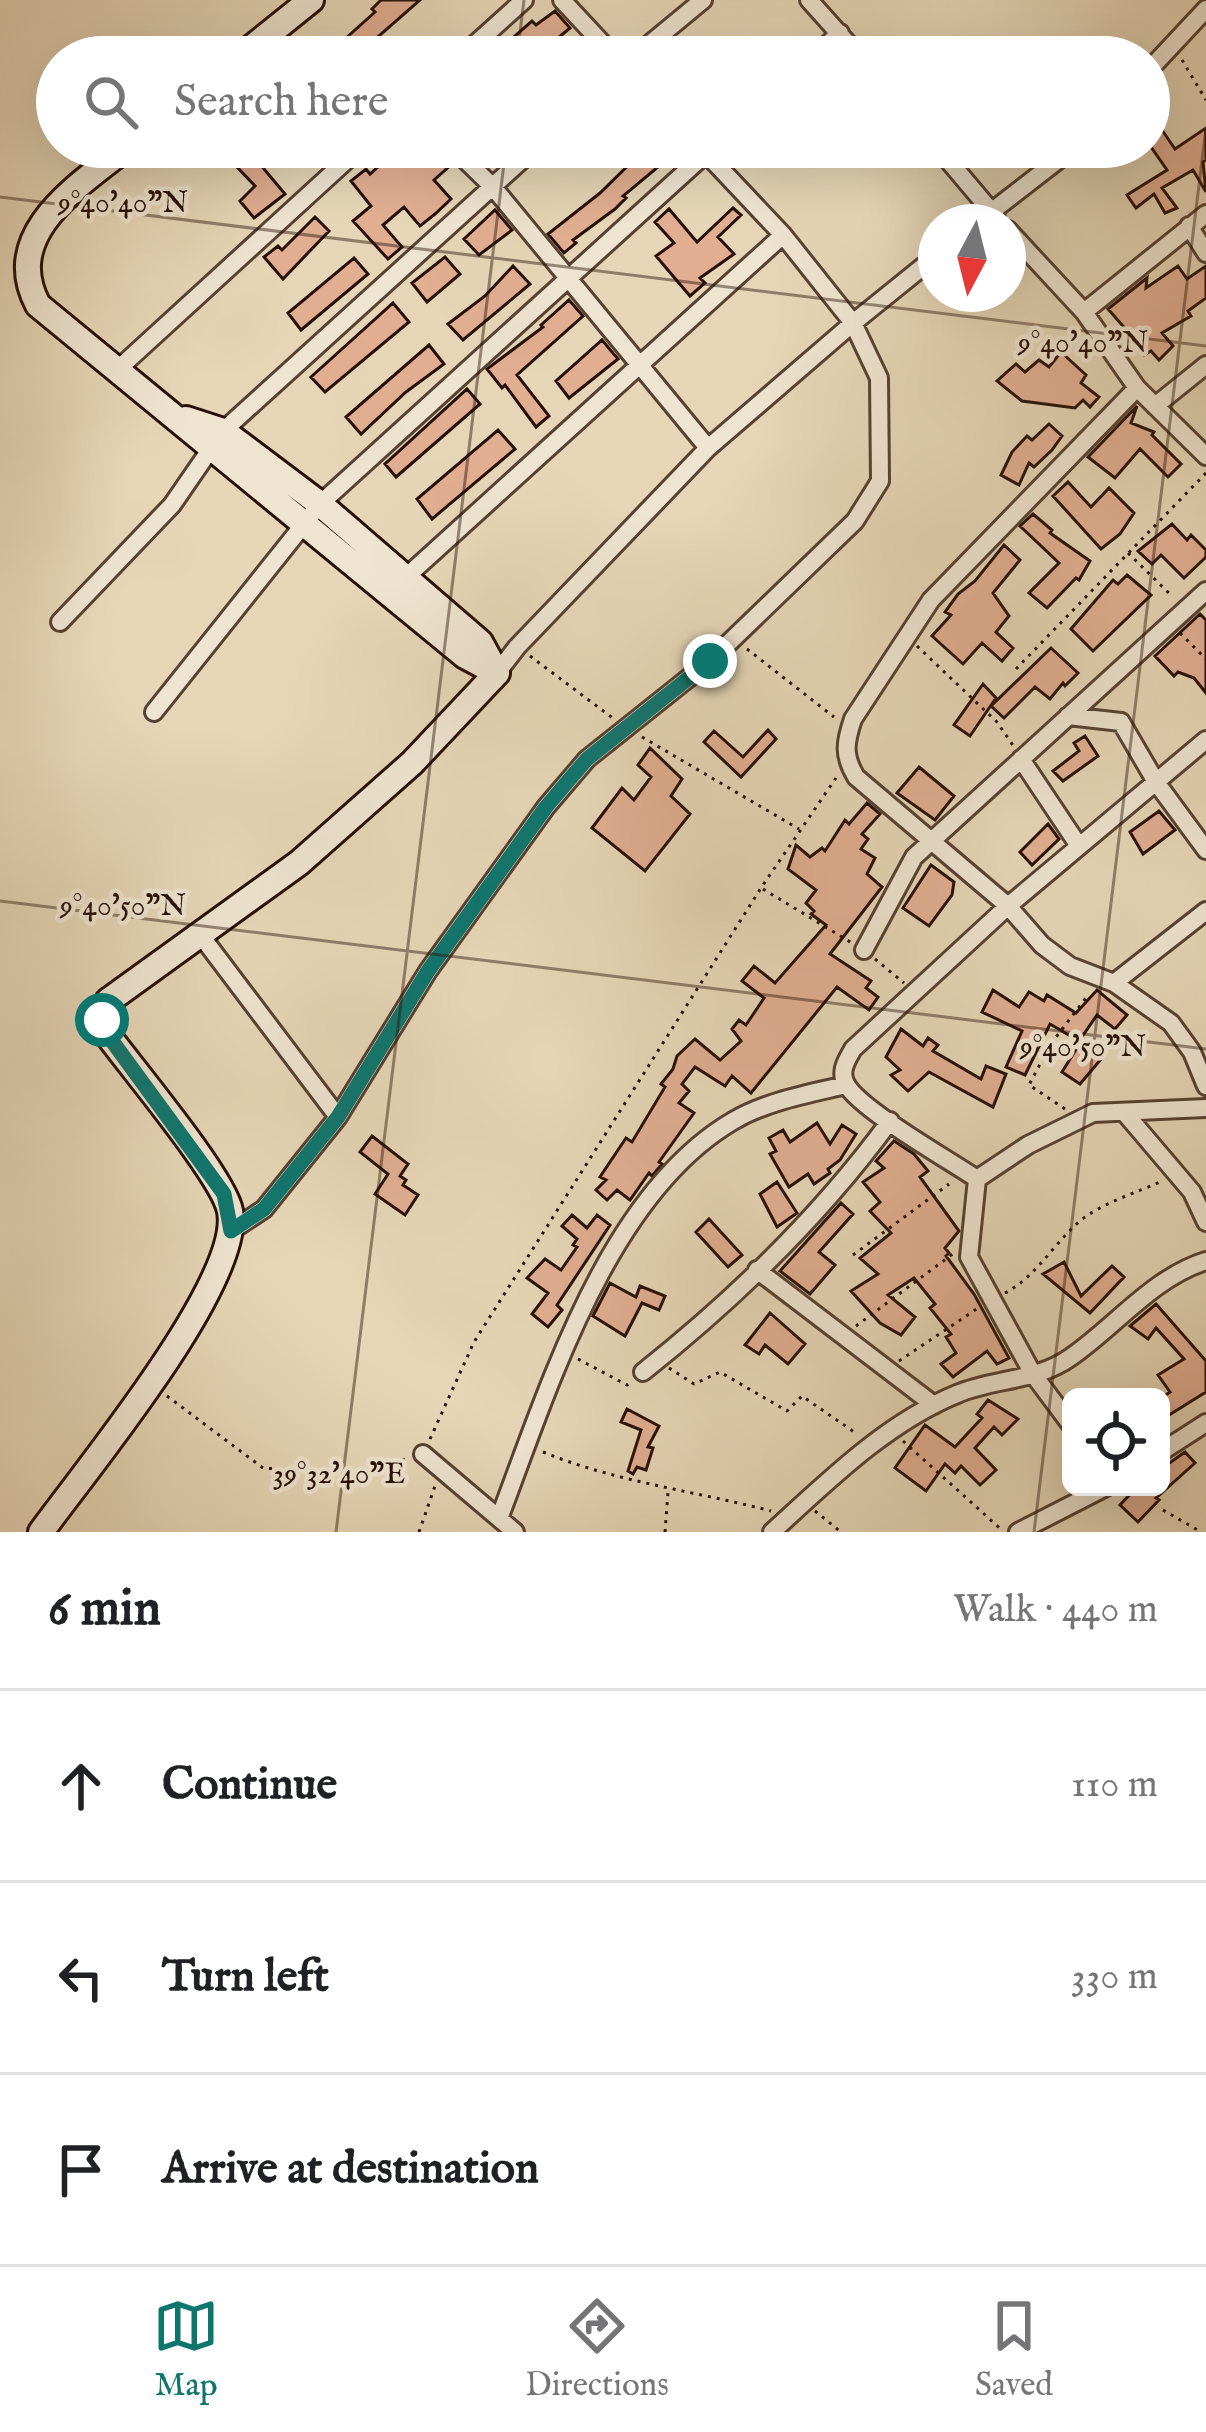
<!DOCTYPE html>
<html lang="en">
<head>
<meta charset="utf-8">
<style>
  body { margin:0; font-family:"IM FELL English",serif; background:#f2f2f2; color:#202124 }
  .controls { position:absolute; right:36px; bottom:36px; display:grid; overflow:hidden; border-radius:18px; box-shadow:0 12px 48px #0002 }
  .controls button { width:108px; height:108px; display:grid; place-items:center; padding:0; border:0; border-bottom:3px solid #e0e0e0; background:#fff; color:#202124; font:60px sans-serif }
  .compass { position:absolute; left:918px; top:204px; width:108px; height:108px; border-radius:50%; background:#fff; box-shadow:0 12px 48px #0002; rotate:187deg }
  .stop { position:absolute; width:36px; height:36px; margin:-27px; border:9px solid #0f766e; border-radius:50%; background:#fff }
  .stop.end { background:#0f766e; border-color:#fff; box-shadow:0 3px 12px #0008 }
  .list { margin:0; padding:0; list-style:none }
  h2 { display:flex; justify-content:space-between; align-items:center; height:156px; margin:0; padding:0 48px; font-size:51px }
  h2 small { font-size:39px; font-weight:400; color:#757577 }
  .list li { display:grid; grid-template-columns:78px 1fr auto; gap:36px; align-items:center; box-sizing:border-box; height:192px; padding:0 48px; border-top:3px solid #e0e0e0 }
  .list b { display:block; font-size:45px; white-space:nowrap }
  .list em { font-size:39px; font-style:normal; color:#757577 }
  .icon { flex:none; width:66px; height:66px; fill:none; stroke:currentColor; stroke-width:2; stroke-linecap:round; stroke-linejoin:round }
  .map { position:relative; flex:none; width:1206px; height:1532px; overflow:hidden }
  .search { position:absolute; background:#fff; box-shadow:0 12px 48px #0002; left:36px; right:36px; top:36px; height:132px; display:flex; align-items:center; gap:30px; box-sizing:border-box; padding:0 42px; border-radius:66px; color:#757577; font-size:45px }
  .sheet { height:732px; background:#fff }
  nav { display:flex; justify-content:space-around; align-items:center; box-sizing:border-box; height:168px; border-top:3px solid #e0e0e0; background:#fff; font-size:33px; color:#757577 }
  nav a { display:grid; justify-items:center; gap:6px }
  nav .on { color:#0f766e }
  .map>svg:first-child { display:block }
  .building { fill:#e1ae92; stroke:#260f06; stroke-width:3 }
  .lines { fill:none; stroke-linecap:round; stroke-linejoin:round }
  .street-casing { stroke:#564132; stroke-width:22 }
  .secondary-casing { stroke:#260f06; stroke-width:30 }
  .path { stroke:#260f06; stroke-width:3; stroke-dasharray:3 6; stroke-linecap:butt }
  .street { stroke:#efe4d0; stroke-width:16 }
  .secondary { stroke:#efe4d0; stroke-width:24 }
  .route { stroke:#0f766e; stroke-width:15 }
  .ticks { fill:none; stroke:#260f06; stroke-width:3; stroke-opacity:0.45 }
  .ticks-label { font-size:30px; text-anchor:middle; fill:#260f06; stroke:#efe4d0; stroke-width:9; stroke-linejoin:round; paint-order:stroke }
</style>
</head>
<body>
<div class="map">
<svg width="1206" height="1532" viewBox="0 0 1206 1532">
  <rect width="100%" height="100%" fill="#e6d6b7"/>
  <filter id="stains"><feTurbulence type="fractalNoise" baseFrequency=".00167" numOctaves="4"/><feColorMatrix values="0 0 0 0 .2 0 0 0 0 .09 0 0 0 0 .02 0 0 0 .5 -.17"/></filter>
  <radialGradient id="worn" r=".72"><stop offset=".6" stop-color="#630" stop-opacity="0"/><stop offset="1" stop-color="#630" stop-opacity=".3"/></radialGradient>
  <path class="building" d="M381 0H420L355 57H325L375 12 372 9Z
    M555 11 570 28 539 54 536 51 529 57H509L501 48 532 21 536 25Z
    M1160 127 1175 149 1206 128V160L1203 162 1206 192 1193 170 1162 188 1177 208 1165 213 1154 194 1136 208 1127 195 1167 170 1149 144V135Z
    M218 147H240L255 166 259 163 285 194 254 218 240 201 255 186Z
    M383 147H405L420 164 438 148 452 164 434 180 451 199 435 214 420 226 404 207 383 225 402 247 388 259 353 221 371 206 351 181 366 169 370 174 390 156Z
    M647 147H682L623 196 626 198 615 209 573 240 576 243 564 253 548 234 600 193Z
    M733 208 741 215 718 237 734 254 700 278 705 283 690 296 656 256 674 243 655 222 669 209 697 242Z
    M495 210 512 230 479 255 464 239Z
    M315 217 329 231 283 279 264 257 278 246 282 250Z
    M445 257 460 274 427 302 412 283Z
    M354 258 368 274 301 330 288 313Z
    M513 266 530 284 463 340 448 324 485 296Z
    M1178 266 1187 279 1206 266V298L1188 311 1191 316 1162 333 1173 346 1159 360 1151 351 1144 355 1134 343 1136 341 1108 309 1147 278 1146 288Z
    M569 300 583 316 517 375 549 416 536 427 505 385 502 388 487 369 543 327 541 325Z
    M393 303 409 322 325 392 311 377Z
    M602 340 618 359 569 398 556 381Z
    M429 345 444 364 406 392 361 434 346 417Z
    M1061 352 1086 375 1081 383 1099 397 1090 407 1083 400 1075 408 1022 401 997 381 1016 364 1025 372 1039 360 1049 367Z
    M467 389 480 404 396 477 385 464Z
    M1137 406 1131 423 1154 432 1152 435 1181 464 1168 477 1140 449 1115 478 1088 457Z
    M1049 424 1062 436 1052 450 1034 467 1029 463 1019 485 1001 475 1012 452 1027 436 1032 440Z
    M498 430 515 449 432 519 417 499Z
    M1068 482 1091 507 1109 488 1134 513 1120 534 1101 549 1053 496Z
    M1033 514 1052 530 1050 533 1090 561 1079 580 1076 578 1047 608 1029 593 1059 563 1020 526Z
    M1172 524 1187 540 1191 535 1206 550V557L1184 578 1161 555 1152 564 1138 551Z
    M1004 545 1020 560 993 593 1009 616 996 632 1013 648 1002 661 982 643 963 664 932 636 951 615 945 612 958 594 975 581Z
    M1127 575 1151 595 1093 651 1071 629 1113 580 1118 584Z
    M1200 614 1206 620V693L1194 678 1178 672 1174 676 1155 656Z
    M1051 648 1078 673 1065 686 1063 683 1050 699 1035 687 1004 718 991 706Z
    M983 684 996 698 970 736 954 725Z
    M768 730 776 739 741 777 704 742 714 731 743 757Z
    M1085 736 1098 756 1063 781 1053 771 1079 751 1074 743Z
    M650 748 682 779 671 796 690 814 645 871 592 828 622 788 634 800 651 777 638 765Z
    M919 767 954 796 935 820 897 793Z
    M867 803 880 814 862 834 868 839 861 849 875 858 867 874 882 887 830 954 871 981 866 988 878 997 869 1010 837 987 751 1093 732 1076 725 1086 695 1067 682 1084 689 1091 679 1103 694 1113 659 1162 662 1164 652 1176 649 1173 630 1200 617 1190 607 1200 596 1190 606 1180 600 1177 626 1138 632 1142 665 1087 661 1084 673 1069 677 1056 695 1039 720 1060 741 1041 732 1029 739 1020 746 1025 764 998 742 981 754 966 775 983 826 925 811 914 814 911 806 903 816 890 788 869 796 845 810 857 822 848 825 851 845 820 849 824Z
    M1159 811 1175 830 1143 854 1130 832Z
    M1048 824 1059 839 1032 865 1020 852Z
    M931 865 954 882 952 895 929 926 903 908Z
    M993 990 1019 1007 1029 992 1044 1001 1047 995 1076 1013 1097 990 1127 1015 1115 1029 1097 1015 1079 1041 1050 1024 1025 1075 1006 1067 1022 1031 982 1012Z
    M901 1029 923 1046 928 1038 938 1045 933 1051 981 1079 986 1066 1006 1074 993 1107 929 1072 908 1091 891 1075 900 1070 886 1057Z
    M1080 1043 1102 1058 1080 1084 1062 1072Z
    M817 1123 830 1144 842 1125 856 1134 840 1160 828 1169 830 1173 814 1184 808 1174 789 1187 770 1154 776 1151 769 1138 783 1130 790 1142Z
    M372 1136 408 1164 400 1176 406 1180 403 1185 418 1195 405 1215 375 1194 388 1174 360 1152Z
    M894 1141 914 1154 928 1171 920 1177 959 1231 945 1248 949 1253 946 1256 974 1294 1009 1358 997 1364 987 1351 953 1377 941 1364 956 1353 946 1337 951 1334 930 1308 935 1304 914 1278 888 1295 915 1317 901 1335 880 1323 851 1291 878 1274 860 1258 891 1233 870 1211 880 1202 863 1182 884 1168 876 1161Z
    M777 1182 797 1213 777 1227 760 1194Z
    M841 1203 853 1214 819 1252 835 1265 810 1294 780 1271Z
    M572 1215 587 1228 597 1215 610 1225 557 1305 562 1310 548 1327 532 1314 548 1293 527 1278 545 1259 561 1270 577 1247 573 1245 577 1239 562 1226Z
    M709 1219 742 1255 728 1267 696 1232Z
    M1064 1262 1081 1296 1112 1266 1124 1277 1090 1313 1043 1274Z
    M610 1283 636 1297 640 1286 665 1296 659 1310 642 1303 625 1336 593 1316Z
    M1156 1304 1206 1361V1392L1161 1420V1398L1170 1392 1158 1375 1184 1359 1156 1328 1148 1339 1130 1326Z
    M770 1313 805 1344 788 1364 765 1345 759 1354 745 1345Z
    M988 1400 1018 1419 1002 1435 994 1427 975 1448 996 1470 980 1485 961 1466 955 1473 945 1464 926 1491 895 1468 925 1425 955 1447 982 1418 977 1414Z
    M627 1409 659 1426 648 1447 653 1448 646 1470 637 1467 633 1474 628 1471 641 1430 621 1422Z
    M1185 1452 1195 1463 1156 1498 1159 1500 1138 1522 1120 1505 1137 1487H1161V1469Z"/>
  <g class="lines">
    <defs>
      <path id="street" d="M562 0 615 57
        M809 0 860 57
        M461 57 524 0
        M634 57 703 0
        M814 57 840 33
        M1149 70 1206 9
        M452 147 493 187 708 448
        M937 147 996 217
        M701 148 783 235 853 323 936 256
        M978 222 1075 147
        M1189 226 1206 253
        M1008 230 1084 312 1137 388 1206 456
        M1084 312 1206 214
        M117 370 361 147
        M1137 388 931 600 853 719C845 743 843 755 856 777L1008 906 1042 945 1070 966 1114 983 1171 1023 1192 1052 1206 1086
        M1155 406 1206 365
        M406 577 783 235
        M60 622 172 505 223 431 536 147
        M154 712 320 504 713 147
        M1068 716 1121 722 1156 782 1206 850
        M1206 740 1008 906 853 1049C847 1060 839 1071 846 1084 859 1109 949 1160 977 1179L1028 1145 1093 1113 1206 1108
        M1021 759 1079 846
        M199 933 338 1117
        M864 950 914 857 1206 591
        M1114 983 1206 911
        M1124 1112 1192 1192 1206 1222
        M977 1179 969 1257 1033 1374 1071 1425
        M231 1231 264 1209 338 1117 428 971 546 807 587 759 710 661 855 521 880 481 879 378 853 323 708 448 517 647 497 673
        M757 1270 934 1405
        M643 1372C735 1299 821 1215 890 1121
        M1161 1452 1206 1423
        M423 1454 515 1532
        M500 1516C549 1387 608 1194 733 1121 767 1101 808 1094 846 1085
        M772 1532C828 1481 886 1423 957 1394 994 1378 1036 1382 1071 1357 1116 1326 1152 1278 1206 1261
        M1018 1532 1106 1487"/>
      <path id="secondary" d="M240 57 311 0
        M127 147C78 186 0 234 38 305L465 656 497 673
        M186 419 223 431 320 504 480 642 497 673
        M41 1532C85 1471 243 1281 230 1211 224 1177 129 1065 104 1030L102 1020 108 1001 299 863 412 763 497 673"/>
    </defs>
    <use href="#street" class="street-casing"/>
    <use href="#secondary" class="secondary-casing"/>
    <path class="path" d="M1182 60 1206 100
      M1128 553 1173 597
      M1180 633 1206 659
      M917 646 997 722 1014 747
      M747 649 834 717
      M530 656 614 719
      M1016 669 1206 473
      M642 737 799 829
      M763 889 852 943
      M875 959 904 983
      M1065 1109 1029 1085 1050 1045 1089 994
      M853 1255 949 1184
      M1005 1293C1036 1277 1054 1243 1081 1220 1103 1203 1135 1193 1160 1182
      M856 1326 954 1253
      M578 1359 627 1385 633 1381
      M899 1361 981 1306
      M669 1368 694 1384 720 1372 787 1411 802 1396 857 1434
      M167 1396 263 1468 351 1474 406 1459
      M430 1439 474 1342 761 888 836 778
      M903 1441 1003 1531
      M543 1452C616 1482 695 1491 771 1511
      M1163 1510 1201 1532
      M815 1511 841 1532
      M419 1532 436 1483
      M665 1532 668 1492"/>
    <use href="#street" class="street"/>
    <use href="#secondary" class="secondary"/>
  </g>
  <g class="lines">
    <path class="route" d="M102 1020 104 1030 224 1194 231 1231 264 1209 338 1117 428 971 546 807 587 759 710 661"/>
  </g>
  <path class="ticks" d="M517 57 524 0M0 197 1206 346M0 901 1206 1049M336 1532 506 147M1034 1532 1206 128"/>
  <g class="ticks-label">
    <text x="123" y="212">9°40'40"N</text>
    <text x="1083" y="352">9°40'40"N</text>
    <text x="123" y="915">9°40'50"N</text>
    <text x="1083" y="1056">9°40'50"N</text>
    <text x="339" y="1483">39°32'40"E</text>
  </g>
  <rect width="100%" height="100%" filter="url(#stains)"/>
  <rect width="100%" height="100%" fill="url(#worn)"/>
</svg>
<div class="controls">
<button><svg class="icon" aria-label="locate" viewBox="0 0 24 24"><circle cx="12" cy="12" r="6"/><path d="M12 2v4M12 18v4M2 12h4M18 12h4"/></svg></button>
</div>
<svg class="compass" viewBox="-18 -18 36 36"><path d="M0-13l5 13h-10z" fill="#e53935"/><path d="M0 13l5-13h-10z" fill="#757577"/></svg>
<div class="stop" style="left:102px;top:1020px"></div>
<div class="stop end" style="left:710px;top:661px"></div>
<div class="search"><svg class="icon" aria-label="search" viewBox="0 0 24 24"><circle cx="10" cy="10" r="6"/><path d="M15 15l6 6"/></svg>Search here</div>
</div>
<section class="sheet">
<h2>6 min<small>Walk · 440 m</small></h2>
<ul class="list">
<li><svg class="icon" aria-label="ahead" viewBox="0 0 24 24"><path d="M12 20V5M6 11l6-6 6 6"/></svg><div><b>Continue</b></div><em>110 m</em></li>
<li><svg class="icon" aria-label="left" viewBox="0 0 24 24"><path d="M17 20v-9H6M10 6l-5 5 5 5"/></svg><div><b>Turn left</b></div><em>330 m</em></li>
<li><svg class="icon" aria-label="arrive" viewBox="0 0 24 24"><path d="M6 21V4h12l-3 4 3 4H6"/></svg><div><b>Arrive at destination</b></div></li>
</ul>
</section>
<nav>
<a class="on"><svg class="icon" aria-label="map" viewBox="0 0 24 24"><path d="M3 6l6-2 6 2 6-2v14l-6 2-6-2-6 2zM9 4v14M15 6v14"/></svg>Map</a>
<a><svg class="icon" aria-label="directions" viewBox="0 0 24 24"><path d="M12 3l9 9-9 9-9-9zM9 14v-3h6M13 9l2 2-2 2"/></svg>Directions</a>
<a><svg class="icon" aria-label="saved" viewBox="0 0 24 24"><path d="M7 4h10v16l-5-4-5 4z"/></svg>Saved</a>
</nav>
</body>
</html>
